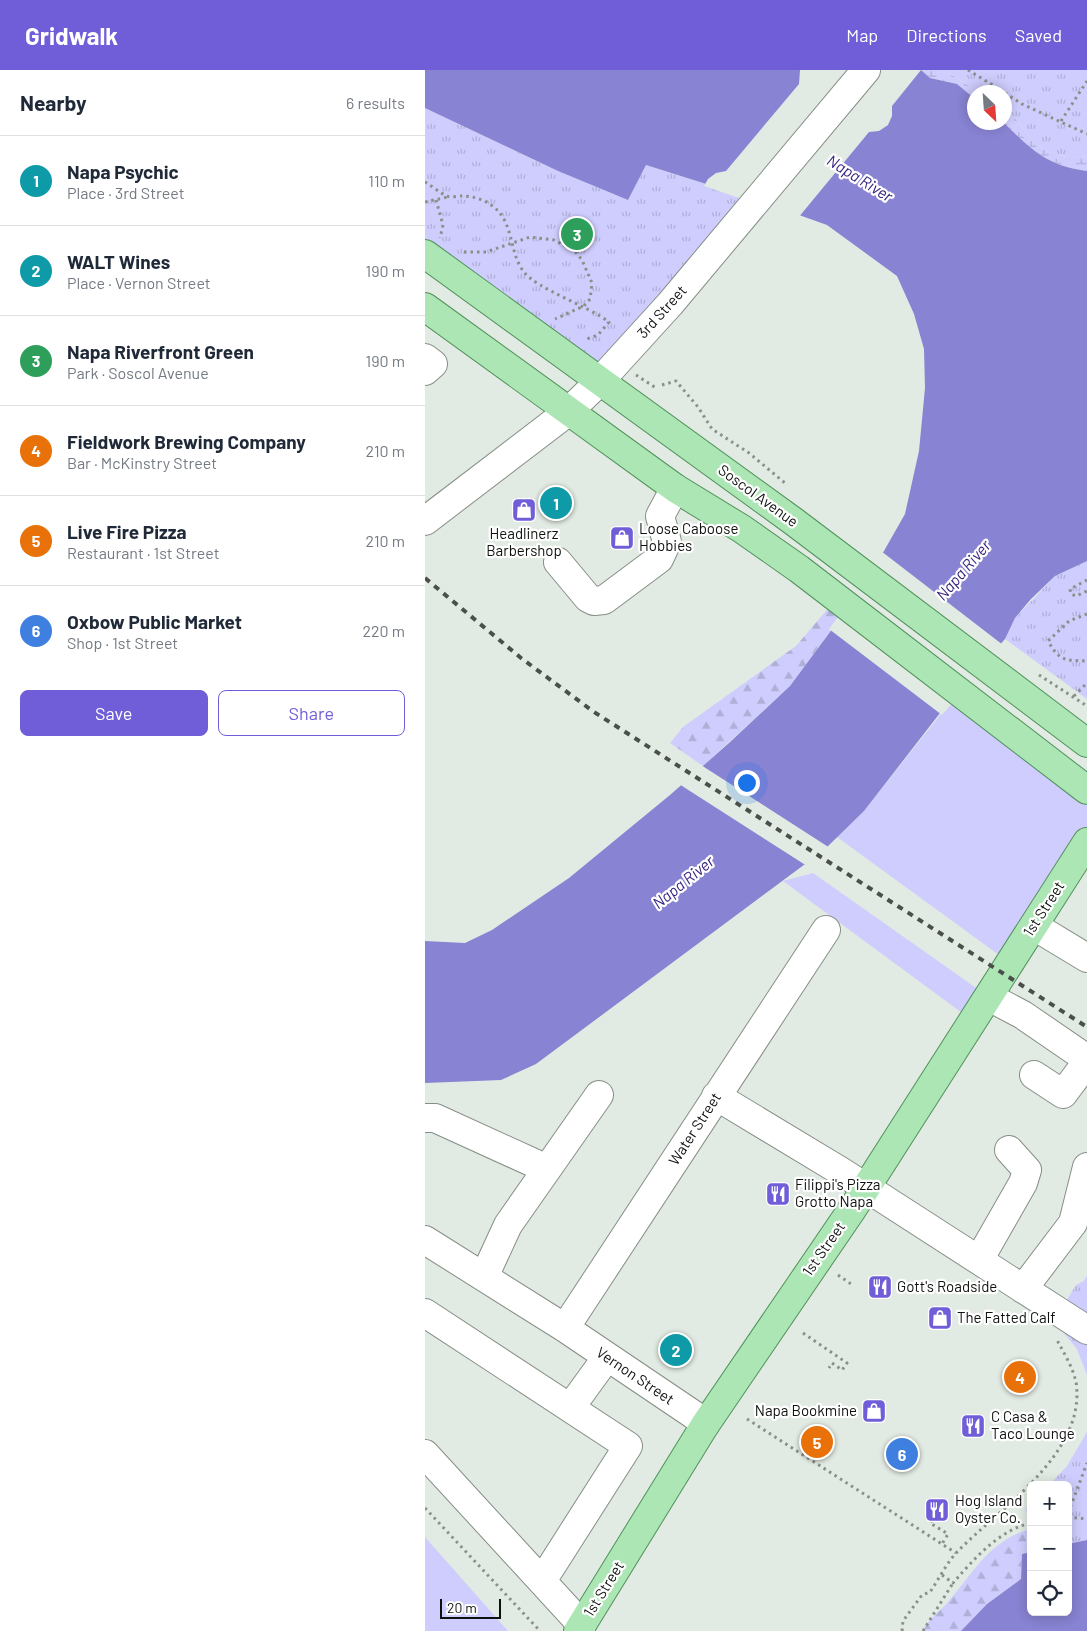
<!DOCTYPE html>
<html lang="en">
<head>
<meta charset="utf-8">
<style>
  body { margin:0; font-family:Barlow,sans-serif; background:#f2f2f3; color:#1f2937 }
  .controls { position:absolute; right:15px; bottom:15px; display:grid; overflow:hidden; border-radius:8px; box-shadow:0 2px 12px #0003 }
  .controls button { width:45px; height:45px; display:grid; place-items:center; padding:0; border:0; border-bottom:1px solid #e0e1e3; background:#fff; color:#1f2937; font:25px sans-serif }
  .compass { position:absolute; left:542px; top:15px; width:45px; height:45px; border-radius:50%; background:#fff; box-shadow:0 2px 12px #0003; rotate:155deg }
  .scale { position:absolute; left:15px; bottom:12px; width:61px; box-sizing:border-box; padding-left:5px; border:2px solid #0e110e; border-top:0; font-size:14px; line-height:18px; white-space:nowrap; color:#0e110e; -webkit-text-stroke:4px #fff; paint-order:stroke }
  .you { position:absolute; left:321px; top:712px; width:18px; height:18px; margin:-12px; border:4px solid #fff; border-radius:50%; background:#1a73e8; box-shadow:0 0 0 8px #1a73e833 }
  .badge { display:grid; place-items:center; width:32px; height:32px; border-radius:50%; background:#705ed8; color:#fff; font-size:16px; font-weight:700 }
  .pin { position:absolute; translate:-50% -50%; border:2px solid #fff; box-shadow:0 1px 5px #0006 }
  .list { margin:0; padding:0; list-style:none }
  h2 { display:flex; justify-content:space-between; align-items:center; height:65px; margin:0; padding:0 20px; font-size:21px }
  h2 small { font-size:16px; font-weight:400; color:#747a83 }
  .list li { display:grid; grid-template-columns:32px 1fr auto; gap:15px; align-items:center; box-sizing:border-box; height:90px; padding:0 20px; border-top:1px solid #e0e1e3 }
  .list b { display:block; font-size:19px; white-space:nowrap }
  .list p { margin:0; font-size:16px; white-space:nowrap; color:#747a83 }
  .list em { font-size:16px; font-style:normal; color:#747a83 }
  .actions { display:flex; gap:10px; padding:15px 20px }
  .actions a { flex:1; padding:11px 0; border:1px solid #705ed8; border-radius:8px; text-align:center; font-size:18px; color:#705ed8 }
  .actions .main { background:#705ed8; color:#fff }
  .icon { flex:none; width:28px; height:28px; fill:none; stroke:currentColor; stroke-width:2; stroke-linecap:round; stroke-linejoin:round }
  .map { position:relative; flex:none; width:662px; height:1561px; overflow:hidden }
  header { display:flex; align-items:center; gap:30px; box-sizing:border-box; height:70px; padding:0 25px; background:#705ed8; color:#fff }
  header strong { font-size:24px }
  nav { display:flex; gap:28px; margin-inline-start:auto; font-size:18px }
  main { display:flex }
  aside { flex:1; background:#fff }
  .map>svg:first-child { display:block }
  .green { fill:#cecdfd }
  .forest { fill:url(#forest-firs) }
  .wetland { fill:url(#wetland-marsh) }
  .park { fill:url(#park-tufts) }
  .water { fill:#8883d2 }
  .pier { fill:#e2ebe3 }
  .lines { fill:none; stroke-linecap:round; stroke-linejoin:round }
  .minor-casing { stroke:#868e86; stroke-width:30 }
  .major-casing { stroke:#51915b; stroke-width:30 }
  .path { stroke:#89908a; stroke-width:3; stroke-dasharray:2.5 4; stroke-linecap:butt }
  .minor { stroke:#fff; stroke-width:28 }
  .major { stroke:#ace6b5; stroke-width:28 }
  .rail { stroke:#4b4f4b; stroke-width:4; stroke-dasharray:6 6; stroke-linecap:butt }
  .labels { text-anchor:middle; stroke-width:4.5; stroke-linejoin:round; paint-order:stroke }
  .street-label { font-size:15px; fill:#0e110e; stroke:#fff }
  .poi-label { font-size:15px; fill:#0e110e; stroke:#fff; text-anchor:start }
  .water-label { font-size:16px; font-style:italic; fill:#372481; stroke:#fff }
</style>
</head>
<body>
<header>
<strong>Gridwalk</strong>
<nav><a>Map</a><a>Directions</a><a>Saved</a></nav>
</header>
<main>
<aside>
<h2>Nearby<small>6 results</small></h2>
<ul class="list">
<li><span class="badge" style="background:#0f9aa8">1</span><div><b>Napa Psychic</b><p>Place · 3rd Street</p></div><em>110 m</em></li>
<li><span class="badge" style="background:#0f9aa8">2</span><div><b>WALT Wines</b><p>Place · Vernon Street</p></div><em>190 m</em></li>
<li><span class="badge" style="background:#2e9e5b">3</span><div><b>Napa Riverfront Green</b><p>Park · Soscol Avenue</p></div><em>190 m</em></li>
<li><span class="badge" style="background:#e8710a">4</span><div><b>Fieldwork Brewing Company</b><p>Bar · McKinstry Street</p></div><em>210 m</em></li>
<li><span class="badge" style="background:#e8710a">5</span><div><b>Live Fire Pizza</b><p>Restaurant · 1st Street</p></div><em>210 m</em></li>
<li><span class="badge" style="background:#3f7fe0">6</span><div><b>Oxbow Public Market</b><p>Shop · 1st Street</p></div><em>220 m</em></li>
</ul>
<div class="actions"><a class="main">Save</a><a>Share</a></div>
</aside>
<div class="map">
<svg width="662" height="1561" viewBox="0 0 662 1561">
  <defs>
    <pattern id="forest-firs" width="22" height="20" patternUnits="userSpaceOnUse" patternTransform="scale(1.25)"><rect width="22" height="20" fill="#cecdfd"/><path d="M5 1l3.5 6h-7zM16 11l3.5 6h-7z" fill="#b0afd8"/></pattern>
    <pattern id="wetland-marsh" width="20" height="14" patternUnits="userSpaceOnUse" patternTransform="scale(1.25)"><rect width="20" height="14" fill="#cecdfd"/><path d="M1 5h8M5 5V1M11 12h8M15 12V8" fill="none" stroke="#b0afd8"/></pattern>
    <pattern id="park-tufts" width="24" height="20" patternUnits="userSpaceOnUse" patternTransform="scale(1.25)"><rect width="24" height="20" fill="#cecdfd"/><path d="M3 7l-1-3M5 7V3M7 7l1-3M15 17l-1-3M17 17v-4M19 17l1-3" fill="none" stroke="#b0afd8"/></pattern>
  </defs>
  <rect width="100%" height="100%" fill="#e2ebe3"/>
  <path class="green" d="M534 621 662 720V772L585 893 412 767 439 741Z
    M388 803 564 927 548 951 358 811Z
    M0 1467 83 1561H0Z"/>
  <path class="forest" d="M412 528 423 537 365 616 278 696 245 673 258 657 371 576Z
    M605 1459 597 1484 596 1509 562 1534 536 1561H498C503 1550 515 1541 523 1532 550 1501 564 1471 605 1459Z"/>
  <path class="wetland" d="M496 0H519L554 22H550L549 28 532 14 505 8Z
    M580 39C592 47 599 61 609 72 622 84 645 90 662 86V101C622 96 607 80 579 53Z"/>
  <path class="park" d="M519 0H662V86C645 90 622 84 609 72 599 61 592 47 580 39V22H554Z
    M0 38 133 101 203 130 221 95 332 130 174 312 0 184Z
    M662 491V629L580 569 590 548 630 506Z
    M662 1205V1305L652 1279 629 1251 651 1215 659 1211Z
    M662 1362V1470L643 1474V1415H624L642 1396Z
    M606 1433V1482L597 1484 605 1459 601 1438Z"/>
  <path class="water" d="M0 0H496L505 8 532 14 549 28 550 52 579 53C607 80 622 96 662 101V491L630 506 606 529 590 548 580 569 515 643 439 741 399 780 111 994 76 1010 0 1013V871L40 873 67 860 144 808 245 725 304 673 365 616 439 516 480 444 494 381 500 318 499 279 489 244 472 206 402 155 332 130 221 95 203 130 133 101 0 38Z
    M662 1470V1561H536L562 1534 596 1509 597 1484 606 1482V1542H643V1474Z"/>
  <path class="pier" d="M375 0H496L467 36V46L463 55 454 61 444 62 373 148 279 116 283 109 291 103 301 101 374 14Z
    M456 481 578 575 517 645 404 559 437 514Z
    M276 695 405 778 382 796 254 714Z"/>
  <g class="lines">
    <defs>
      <path id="minor" d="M0 288 8 294 0 301
        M0 451 144 341 174 312 245 234 441 0
        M133 492 163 528 169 531 179 530 234 489 242 472 235 446 250 418
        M609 856 662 888
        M564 927 598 945 662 989
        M609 1005 638 1024 662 992
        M291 1026 417 1102 662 1260
        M0 1048H10L122 1099
        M0 1170 140 1258 269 1345 280 1355
        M554 1190 598 1113 602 1100 584 1080
        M59 1207 83 1155 174 1025
        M598 1219 648 1153 662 1097
        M0 1243 203 1376 117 1511
        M140 1258 401 860
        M145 1338 182 1287
        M0 1384 157 1555"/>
      <path id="major" d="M0 184 368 451 662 673
        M0 237 250 418 317 459 374 499 662 720
        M153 1561 280 1355 428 1138 662 772"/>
    </defs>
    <use href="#minor" class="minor-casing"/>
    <use href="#major" class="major-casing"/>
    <path class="path" d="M543 0 579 22
      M580 23 597 34 662 64
      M636 51 662 11
      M0 112C7 116 15 123 22 126 26 128 33 126 37 126 47 126 58 129 66 135 90 151 83 182 99 202 112 219 163 236 184 252L173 265 159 270
      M11 130 18 155 15 168
      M0 132 23 127
      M39 182H61L105 167 129 170 150 181 157 190 167 213 165 229 159 236 130 249
      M211 305 231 318
      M237 315 251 311 273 337 287 359 324 383 360 413
      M662 510 645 519 646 524 651 526 662 521
      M662 544 644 551 623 571C635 592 640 590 662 591
      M614 605 662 636
      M649 626 662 613
      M413 1205 429 1216
      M378 1263 422 1293 417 1300 407 1293 404 1298
      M322 1349 531 1483
      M0 1438 115 1561
      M643 1443 662 1393
      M643 1447 662 1449
      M507 1450 505 1453 523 1464 517 1474
      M517 1505 528 1513C549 1489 574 1460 606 1453
      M477 1561 478 1551 497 1525 505 1522C514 1509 522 1492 533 1481 575 1438 662 1383 651 1312 648 1298 639 1283 632 1270
      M498 1561 528 1513"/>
    <use href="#minor" class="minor"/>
    <use href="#major" class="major"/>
    <path class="rail" d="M0 508 96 588 169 642 662 957"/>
  </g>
  <defs>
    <symbol id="shop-square" viewBox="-11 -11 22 22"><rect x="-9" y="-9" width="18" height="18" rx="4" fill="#705ed8" stroke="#fff"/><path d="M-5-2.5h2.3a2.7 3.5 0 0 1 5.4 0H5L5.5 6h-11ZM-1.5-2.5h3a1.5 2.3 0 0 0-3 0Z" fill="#fff"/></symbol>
    <symbol id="restaurant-square" viewBox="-11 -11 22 22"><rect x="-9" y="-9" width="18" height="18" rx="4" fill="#705ed8" stroke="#fff"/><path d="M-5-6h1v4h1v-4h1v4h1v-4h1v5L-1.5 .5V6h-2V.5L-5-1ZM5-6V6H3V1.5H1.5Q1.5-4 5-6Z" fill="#fff"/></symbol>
  </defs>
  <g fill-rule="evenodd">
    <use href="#shop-square" x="85" y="426" width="28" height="28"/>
    <use href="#shop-square" x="183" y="454" width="28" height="28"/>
    <use href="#restaurant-square" x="339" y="1110" width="28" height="28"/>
    <use href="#restaurant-square" x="441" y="1203" width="28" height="28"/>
    <use href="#shop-square" x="501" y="1234" width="28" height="28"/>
    <use href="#shop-square" x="435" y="1327" width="28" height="28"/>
    <use href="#restaurant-square" x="534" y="1342" width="28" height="28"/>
    <use href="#restaurant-square" x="498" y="1426" width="28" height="28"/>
  </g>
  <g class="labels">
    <g class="street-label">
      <text transform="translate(237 242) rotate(-48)" y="5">3rd Street</text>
      <text transform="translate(333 426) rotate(36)" y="5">Soscol Avenue</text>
      <text transform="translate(619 839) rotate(-57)" y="5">1st Street</text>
      <text transform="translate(270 1059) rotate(-57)" y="5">Water Street</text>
      <text transform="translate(399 1179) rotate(-55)" y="5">1st Street</text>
      <text transform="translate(210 1306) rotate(34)" y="5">Vernon Street</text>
      <text transform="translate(179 1519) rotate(-58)" y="5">1st Street</text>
    </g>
    <g class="poi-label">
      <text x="214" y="464">Loose Caboose<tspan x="214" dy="17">Hobbies</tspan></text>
      <text x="99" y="469" text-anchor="middle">Headlinerz<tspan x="99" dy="17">Barbershop</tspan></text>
      <text x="370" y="1120">Filippi's Pizza<tspan x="370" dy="17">Grotto Napa</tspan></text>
      <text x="472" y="1222">Gott's Roadside</text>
      <text x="532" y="1253">The Fatted Calf</text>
      <text x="432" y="1346" text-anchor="end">Napa Bookmine</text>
      <text x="566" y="1352">C Casa &amp;<tspan x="566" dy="17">Taco Lounge</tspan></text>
      <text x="530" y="1436">Hog Island<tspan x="530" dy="17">Oyster Co.</tspan></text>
    </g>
    <g class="water-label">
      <text transform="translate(435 108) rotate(32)" y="6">Napa River</text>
      <text transform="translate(538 500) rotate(-49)" y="6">Napa River</text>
      <text transform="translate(258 812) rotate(-39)" y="6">Napa River</text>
    </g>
  </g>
</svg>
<div class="controls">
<button>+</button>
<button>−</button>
<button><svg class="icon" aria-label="locate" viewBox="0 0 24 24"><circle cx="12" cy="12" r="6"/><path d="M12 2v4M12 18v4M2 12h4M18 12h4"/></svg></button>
</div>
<svg class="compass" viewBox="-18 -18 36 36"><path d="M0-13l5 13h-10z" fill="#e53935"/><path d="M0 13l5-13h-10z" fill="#747a83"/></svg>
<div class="scale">20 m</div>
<div class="you"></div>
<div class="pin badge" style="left:131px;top:433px;background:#0f9aa8">1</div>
<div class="pin badge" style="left:251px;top:1280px;background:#0f9aa8">2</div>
<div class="pin badge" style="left:152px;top:164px;background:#2e9e5b">3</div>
<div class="pin badge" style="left:595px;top:1307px;background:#e8710a">4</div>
<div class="pin badge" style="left:392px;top:1372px;background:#e8710a">5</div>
<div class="pin badge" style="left:477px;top:1384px;background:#3f7fe0">6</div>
</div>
</main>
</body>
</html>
